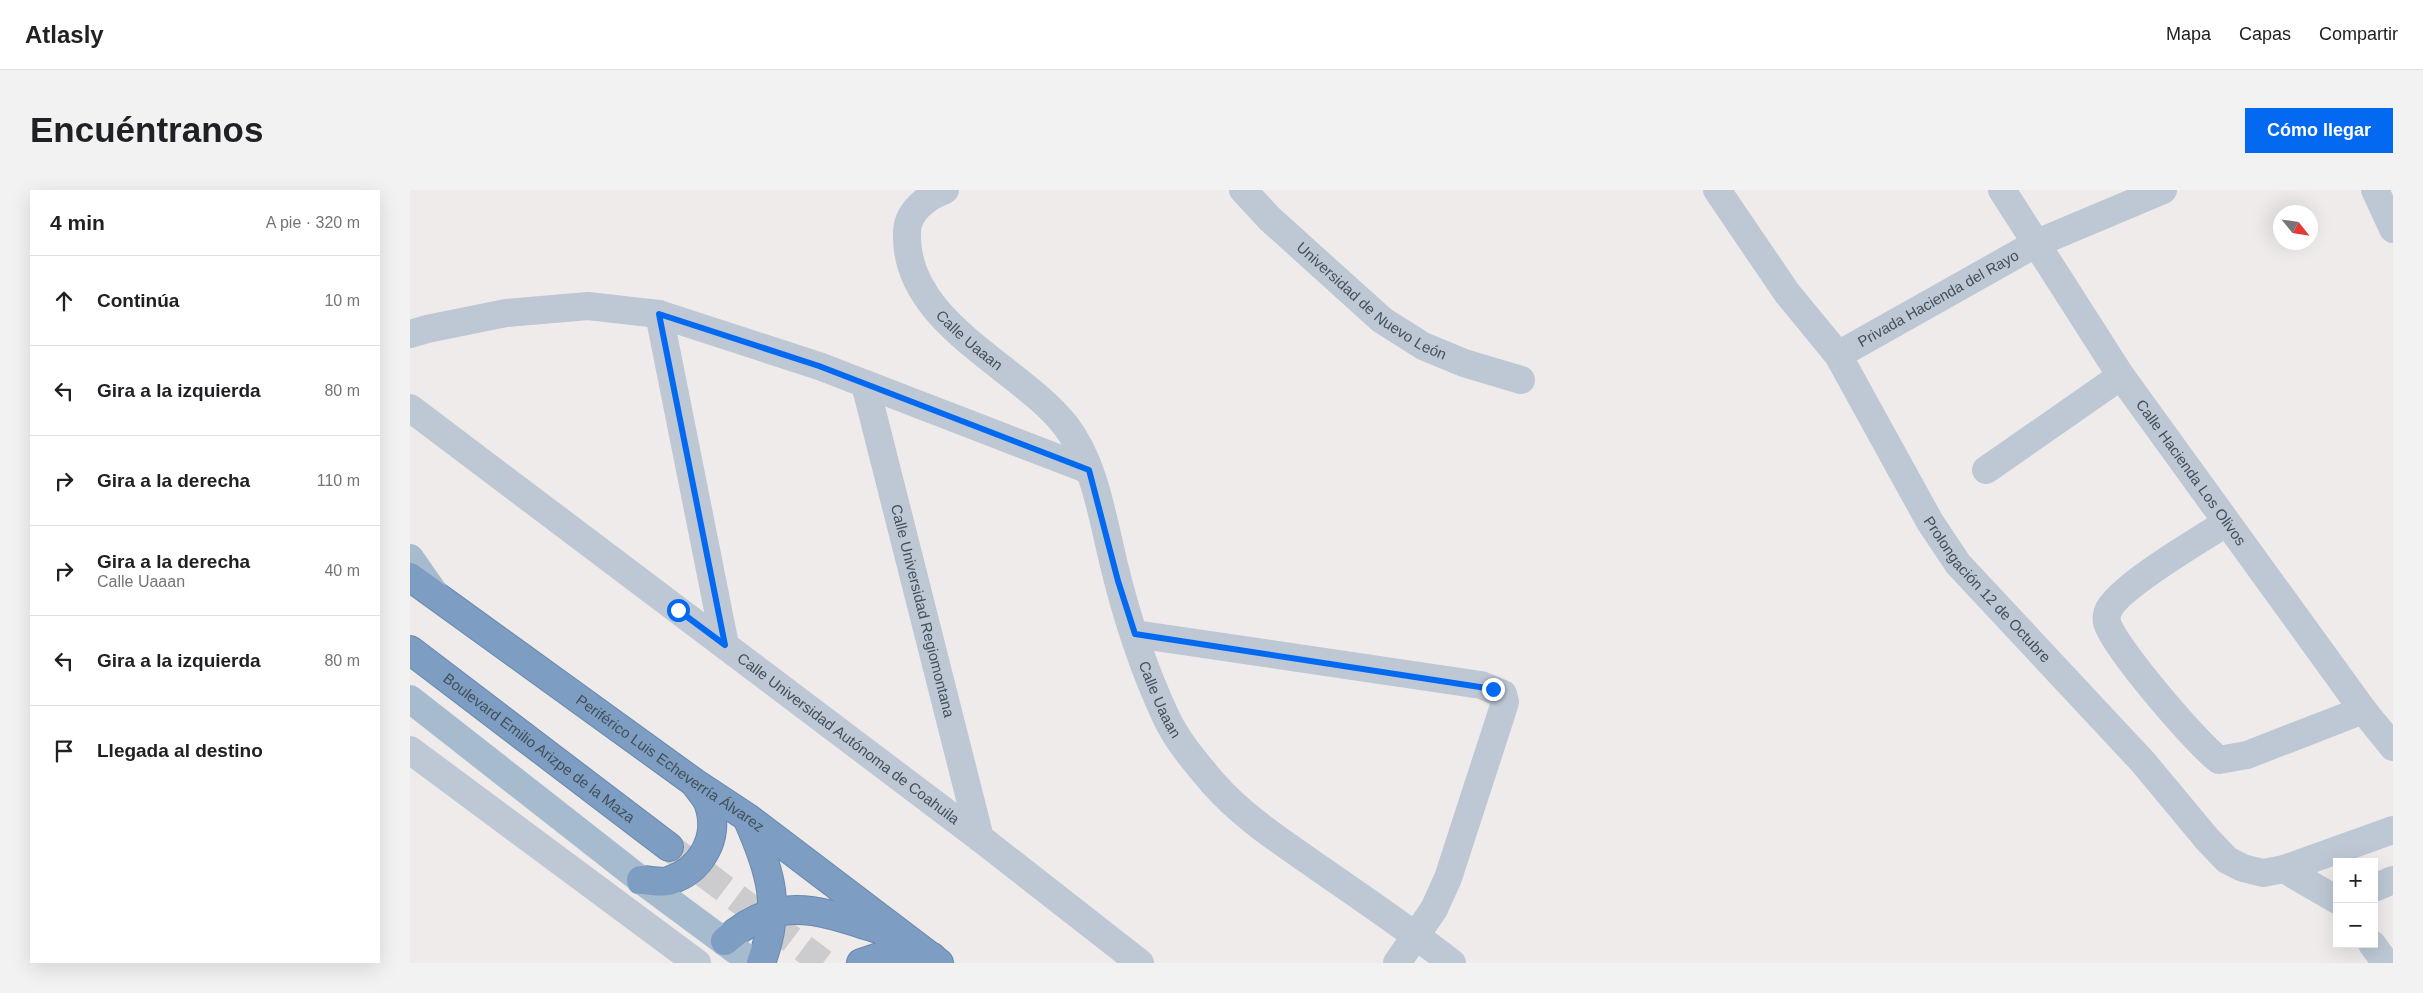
<!DOCTYPE html>
<html lang="es">
<head>
<meta charset="utf-8">
<style>
  body { margin:0; font-family:Helvetica,sans-serif; background:#f2f2f2; color:#202124 }
  .controls { position:absolute; right:15px; bottom:15px; display:grid; overflow:hidden; border-radius:0px; box-shadow:0 5px 20px #0002 }
  .controls button { width:45px; height:45px; display:grid; place-items:center; padding:0; border:0; border-bottom:1px solid #e0e0e0; background:#fff; color:#202124; font:25px sans-serif }
  .compass { position:absolute; left:1863px; top:15px; width:45px; height:45px; border-radius:50%; background:#fff; box-shadow:0 5px 20px #0002; rotate:120deg }
  .stop { position:absolute; width:15px; height:15px; margin:-11px; border:4px solid #0469f1; border-radius:50%; background:#fff }
  .stop.end { background:#0469f1; border-color:#fff; box-shadow:0 1px 5px #0008 }
  .list { margin:0; padding:0; list-style:none }
  h2 { display:flex; justify-content:space-between; align-items:center; height:65px; margin:0; padding:0 20px; font-size:21px }
  h2 small { font-size:16px; font-weight:400; color:#757577 }
  .list li { display:grid; grid-template-columns:32px 1fr auto; gap:15px; align-items:center; box-sizing:border-box; height:90px; padding:0 20px; border-top:1px solid #e0e0e0 }
  .list b { display:block; font-size:19px; white-space:nowrap }
  .list p { margin:0; font-size:16px; white-space:nowrap; color:#757577 }
  .list em { font-size:16px; font-style:normal; color:#757577 }
  .icon { flex:none; width:28px; height:28px; fill:none; stroke:currentColor; stroke-width:2; stroke-linecap:round; stroke-linejoin:round }
  .map { position:relative; flex:none; width:1983px; height:773px; overflow:hidden; border-radius:0px }
  header { display:flex; align-items:center; gap:30px; box-sizing:border-box; height:70px; padding:0 25px; background:#fff; border-bottom:1px solid #e0e0e0 }
  header strong { font-size:24px }
  nav { display:flex; gap:28px; margin-inline-start:auto; font-size:18px }
  .intro { display:flex; align-items:center; justify-content:space-between; box-sizing:border-box; height:120px; padding:0 30px }
  h1 { margin:0; font-size:35px }
  .button { padding:12px 22px; border-radius:0px; background:#0469f1; color:#fff; font-size:18px; font-weight:700 }
  main { display:flex; gap:30px; padding:0 30px }
  aside { flex:1; background:#fff; border-radius:0px; box-shadow:0 5px 20px #0002 }
  .map>svg:first-child { display:block }
  .lines { fill:none; stroke-linecap:round; stroke-linejoin:round }
  .highway-tunnel { stroke:#ccccce; stroke-width:28; stroke-dasharray:28 14; stroke-linecap:butt }
  .highway-casing { stroke:#6889ad; stroke-width:30 }
  .minor { stroke:#bdc8d4; stroke-width:28 }
  .major { stroke:#a7bbcf; stroke-width:28 }
  .highway { stroke:#7d9ec2; stroke-width:28 }
  .route { stroke:#0469f1; stroke-width:6 }
  .labels { text-anchor:middle; stroke-width:5; stroke-linejoin:round; paint-order:stroke }
  .street-label { font-size:15px; fill:#424f5b; stroke:#fff }
</style>
</head>
<body>
<header>
<strong>Atlasly</strong>
<nav><a>Mapa</a><a>Capas</a><a>Compartir</a></nav>
</header>
<div class="intro"><h1>Encuéntranos</h1><a class="button">Cómo llegar</a></div>
<main>
<aside>
<h2>4 min<small>A pie · 320 m</small></h2>
<ul class="list">
<li><svg class="icon" aria-label="ahead" viewBox="0 0 24 24"><path d="M12 20V5M6 11l6-6 6 6"/></svg><div><b>Continúa</b></div><em>10 m</em></li>
<li><svg class="icon" aria-label="left" viewBox="0 0 24 24"><path d="M17 20v-9H6M10 6l-5 5 5 5"/></svg><div><b>Gira a la izquierda</b></div><em>80 m</em></li>
<li><svg class="icon" aria-label="right" viewBox="0 0 24 24"><path d="M7 20v-9h11M14 6l5 5-5 5"/></svg><div><b>Gira a la derecha</b></div><em>110 m</em></li>
<li><svg class="icon" aria-label="right" viewBox="0 0 24 24"><path d="M7 20v-9h11M14 6l5 5-5 5"/></svg><div><b>Gira a la derecha</b><p>Calle Uaaan</p></div><em>40 m</em></li>
<li><svg class="icon" aria-label="left" viewBox="0 0 24 24"><path d="M17 20v-9H6M10 6l-5 5 5 5"/></svg><div><b>Gira a la izquierda</b></div><em>80 m</em></li>
<li><svg class="icon" aria-label="arrive" viewBox="0 0 24 24"><path d="M6 21V4h12l-3 4 3 4H6"/></svg><div><b>Llegada al destino</b></div></li>
</ul>
</aside>
<div class="map">
<svg width="1983" height="773" viewBox="0 0 1983 773">
  <rect width="100%" height="100%" fill="#efebeb"/>
  <g class="lines">
    <path class="highway-tunnel" d="M259 657 413 773"/>
    <defs>
      <g id="highway">
        <path id="s8" d="M0 387 285 593 338 628 529 773"/>
        <path id="s9" d="M0 460 259 657"/>
        <path d="M338 630C361 682 372 718 351 773"/>
        <path d="M231 690C239 690 250 693 258 691 291 681 310 648 299 615 297 608 290 601 286 595"/>
        <path d="M315 751C369 702 411 721 474 741"/>
        <path d="M451 773 475 765 522 767"/>
      </g>
    </defs>
    <use href="#highway" class="highway-casing"/>
    <g class="minor">
      <path id="s1" d="M535 0C516 7 497 22 497 43 494 133 608 175 656 236 686 275 693 332 705 379 717 428 735 482 756 527 767 551 787 574 803 593 832 626 870 651 906 676 952 708 998 739 1042 773"/>
      <path id="s2" d="M833 0 860 29 972 130 1013 156 1054 173 1111 190"/>
      <path id="s3" d="M1307 0 1377 103 1428 165 1520 332 1548 374 1733 572 1797 649 1817 670 1833 678 1853 683 1874 679 1983 640"/>
      <path id="s4" d="M1592 0 1711 186 1953 520 1983 557"/>
      <path d="M1965 0 1983 39"/>
      <path d="M249 124 315 455"/>
      <path d="M0 144 17 139 96 123 178 116 249 124 409 176 679 280"/>
      <path id="s5" d="M1428 165 1627 53 1753 0"/>
      <path id="s6" d="M455 194 570 648"/>
      <path id="s7" d="M0 218 570 648 730 773"/>
      <path d="M1576 280 1711 186"/>
      <path d="M1816 333C1791 349 1708 397 1698 421 1697 423 1696 429 1697 432 1702 455 1788 555 1809 570L1837 565 1953 520"/>
      <path d="M725 444 1071 495 1093 504 1095 512 1091 525 1038 688 1024 719 987 773"/>
      <path d="M0 560 287 773"/>
      <path d="M1874 679 1927 710"/>
      <path d="M1964 698 1983 690"/>
      <path d="M1962 754 1976 773"/>
    </g>
    <path class="major" d="M0 368 25 404
      M0 509 231 690 343 773"/>
    <use href="#highway" class="highway"/>
  </g>
  <g class="lines">
    <path class="route" d="M268 420 315 455 249 124 409 176 679 280 708 391 725 444 1083 499"/>
  </g>
  <g class="labels">
    <g class="street-label">
      <text dy="5" stroke="none"><textPath href="#s5" startOffset="115">Privada Hacienda del Rayo</textPath></text>
      <text dy="5" stroke="none"><textPath href="#s2" startOffset="171">Universidad de Nuevo León</textPath></text>
      <text dy="5" stroke="none"><textPath href="#s1" startOffset="190">Calle Uaaan</textPath></text>
      <text dy="5" stroke="none"><textPath href="#s4" startOffset="340">Calle Hacienda Los Olivos</textPath></text>
      <text dy="5" stroke="none"><textPath href="#s3" startOffset="484">Prolongación 12 de Octubre</textPath></text>
      <text dy="5" stroke="none"><textPath href="#s6" startOffset="234">Calle Universidad Regiomontana</textPath></text>
      <text dy="5" stroke="none"><textPath href="#s1" startOffset="610">Calle Uaaan</textPath></text>
      <text dy="5" stroke="none"><textPath href="#s7" startOffset="549">Calle Universidad Autónoma de Coahuila</textPath></text>
      <text dy="5" stroke="none"><textPath href="#s9" startOffset="162">Boulevard Emilio Arizpe de la Maza</textPath></text>
      <text dy="5" stroke="none"><textPath href="#s8" startOffset="320">Periférico Luis Echeverría Álvarez</textPath></text>
    </g>
  </g>
</svg>
<div class="controls">
<button>+</button>
<button>−</button>
</div>
<svg class="compass" viewBox="-18 -18 36 36"><path d="M0-13l5 13h-10z" fill="#e53935"/><path d="M0 13l5-13h-10z" fill="#757577"/></svg>
<div class="stop" style="left:268px;top:420px"></div>
<div class="stop end" style="left:1083px;top:499px"></div>
</div>
</main>
</body>
</html>
